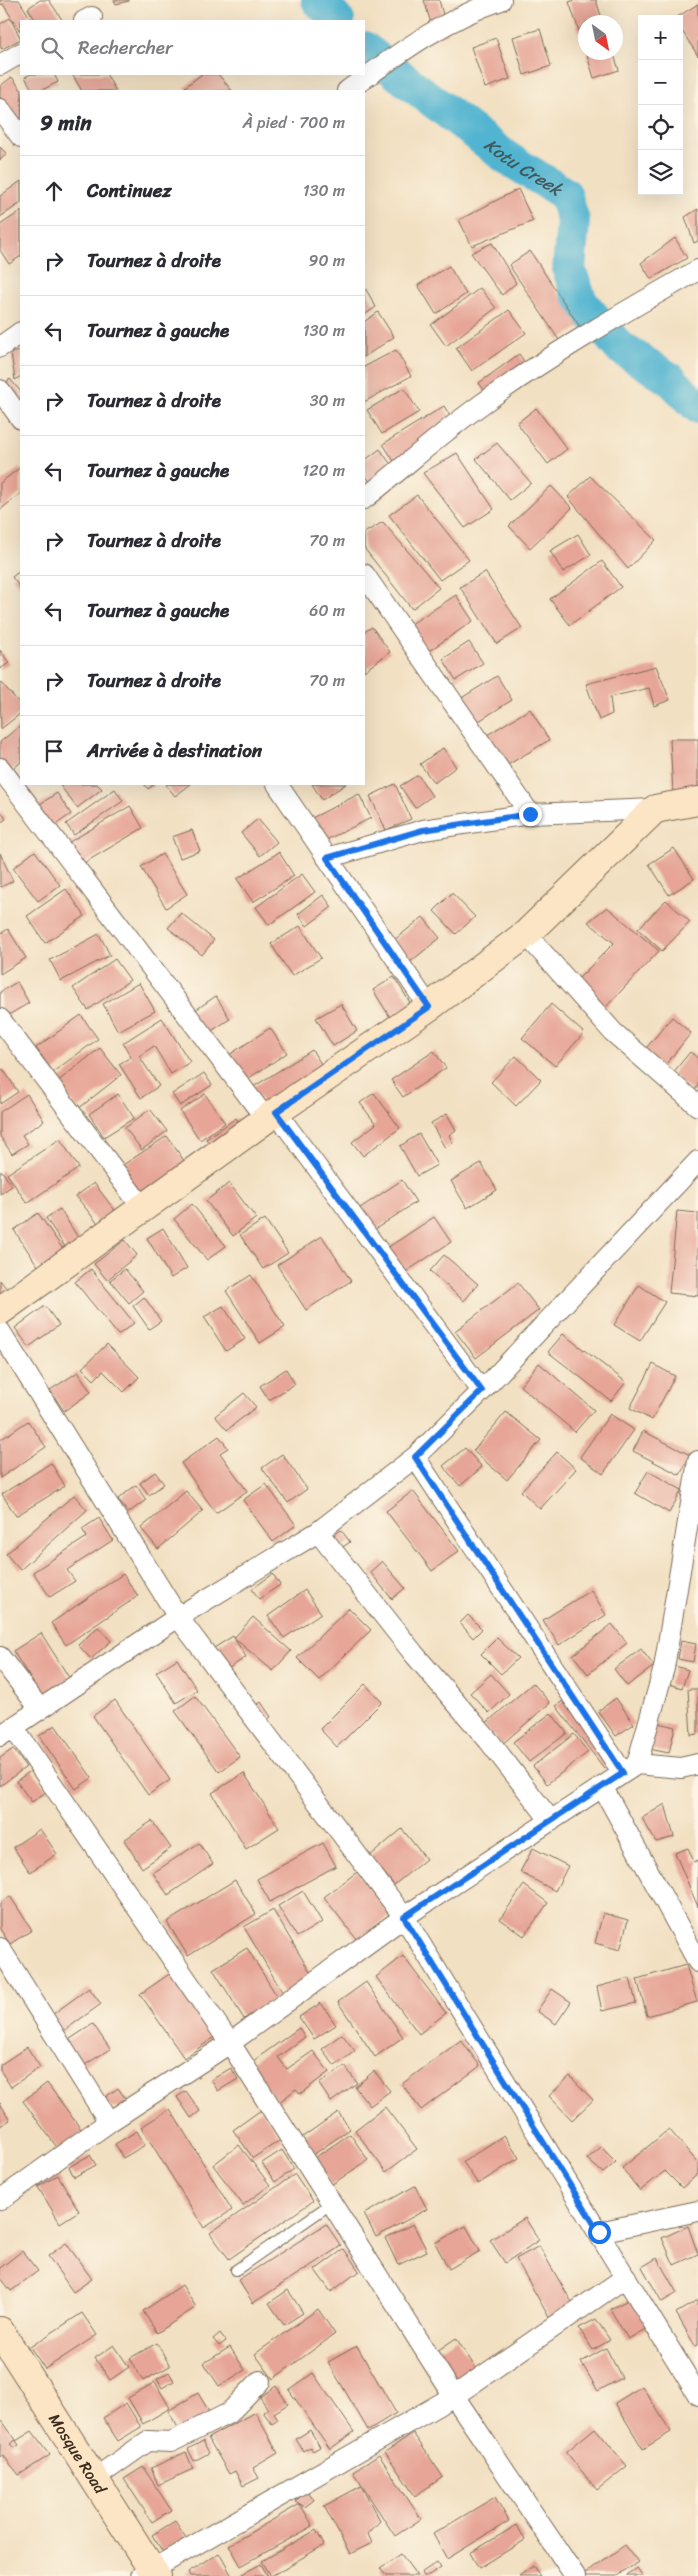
<!DOCTYPE html>
<html lang="fr">
<head>
<meta charset="utf-8">
<style>
  body { margin:0; font-family:Sriracha,sans-serif; background:#f7f7f7; color:#2b2b33 }
  .controls { position:absolute; right:15px; top:15px; display:grid; overflow:hidden; border-radius:0px; box-shadow:0 5px 20px #0002 }
  .controls button { width:45px; height:45px; display:grid; place-items:center; padding:0; border:0; border-bottom:1px solid #e1e1e2; background:#fff; color:#2b2b33; font:25px sans-serif }
  .compass { position:absolute; left:578px; top:15px; width:45px; height:45px; border-radius:50%; background:#fff; box-shadow:0 5px 20px #0002; rotate:147deg }
  .stop { position:absolute; width:15px; height:15px; margin:-11px; border:4px solid #1a73e8; border-radius:50%; background:#fff }
  .stop.end { background:#1a73e8; border-color:#fff; box-shadow:0 1px 5px #0008 }
  .list { margin:0; padding:0; list-style:none }
  h2 { display:flex; justify-content:space-between; align-items:center; height:65px; margin:0; padding:0 20px; font-size:21px }
  h2 small { font-size:16px; font-weight:400; color:#7c7c81 }
  .list li { display:grid; grid-template-columns:32px 1fr auto; gap:15px; align-items:center; box-sizing:border-box; height:70px; padding:0 20px; border-top:1px solid #e1e1e2 }
  .list b { display:block; font-size:19px; white-space:nowrap }
  .list em { font-size:16px; font-style:normal; color:#7c7c81 }
  .icon { flex:none; width:28px; height:28px; fill:none; stroke:currentColor; stroke-width:2; stroke-linecap:round; stroke-linejoin:round }
  .map { position:relative; flex:none; width:698px; height:2576px; overflow:hidden }
  .search { position:absolute; background:#fff; box-shadow:0 5px 20px #0002; left:20px; top:20px; width:345px; height:55px; display:flex; align-items:center; gap:12px; box-sizing:border-box; padding:0 18px; border-radius:0px; color:#7c7c81; font-size:19px }
  .panel { position:absolute; background:#fff; box-shadow:0 5px 20px #0002; left:20px; top:90px; width:345px; height:695px; border-radius:0px }
  .map>svg:first-child { display:block }
  .lines { fill:none; stroke-linecap:round; stroke-linejoin:round }
  .river { stroke:#51b4d0; stroke-width:34 }
  .building { fill:#e6a596 }
  .lane-casing { stroke:#7b6a57; stroke-width:12 }
  .street-casing { stroke:#7b6a57; stroke-width:22 }
  .secondary-casing { stroke:#7b6a57; stroke-width:30 }
  .lane { stroke:#fff; stroke-width:10 }
  .street { stroke:#fff; stroke-width:20 }
  .secondary { stroke:#fce5c4; stroke-width:28 }
  .route { stroke:#1a73e8; stroke-width:6 }
  .labels { text-anchor:middle; stroke-width:4; stroke-linejoin:round; paint-order:stroke }
  .street-label { font-size:16px; fill:#3b2a1e; stroke:#fcf5e5 }
  .water-label { font-size:18px; font-style:italic; fill:#435a5c; stroke:#fcf5e5 }
</style>
</head>
<body>
<div class="map">
<svg width="698" height="2576" viewBox="0 0 698 2576">
  <rect width="100%" height="100%" fill="#fcf5e5"/>
  <filter id="ink" filterUnits="userSpaceOnUse"><feTurbulence type="fractalNoise" baseFrequency=".02" numOctaves="2"/><feDisplacementMap in="SourceGraphic" scale="10" xChannelSelector="R" yChannelSelector="G"/><feConvolveMatrix kernelMatrix="1 2 1 2 8 2 1 2 1" color-interpolation-filters="sRGB"/></filter>
  <filter id="wash" filterUnits="userSpaceOnUse"><feTurbulence type="fractalNoise" baseFrequency=".0096" numOctaves="4" result="noise"/><feDisplacementMap in="SourceGraphic" scale="20" xChannelSelector="R" yChannelSelector="G"/><feGaussianBlur stdDeviation="1.12" result="paint"/><feColorMatrix in="noise" values="0 0 0 0 0 0 0 0 0 0 0 0 0 0 0 0 0 1.4 0 .05"/><feComposite in="paint" operator="in"/></filter>
  <g filter="url(#wash)">
    <rect width="100%" height="100%" fill="#f2e0c2"/>
    <g class="lines">
      <g class="river">
        <path d="M318 0 338 21"/>
        <path id="s1" d="M364 48 507 158 565 194 573 221 569 270 581 302 619 347 670 379 698 407"/>
      </g>
    </g>
    <g id="blocks">
      <path class="building" d="M0 0H19L32 21H21L20 31 3 4 0 5Z
        M40 0H49L63 21H36L28 8Z
        M114 0H129V1L116 4Z
        M424 0H439L448 34 435 37Z
        M575 0H596L603 22H586V51L569 2Z
        M698 4V56L679 26V19H674Z
        M10 18 21 39 2 49 0 45V24Z
        M540 29 551 66 524 75 513 37Z
        M496 38 510 79 485 88 471 47Z
        M586 52H613L619 70 594 78Z
        M31 74H54L58 82 40 91H33L25 77Z
        M72 74H106L116 91H82Z
        M202 74H218L232 91H188L185 87Z
        M12 77 22 91 21 127 0 97V86Z
        M0 147 7 154 0 160Z
        M21 181V203L0 217V196Z
        M518 189 533 221 472 246 459 220Z
        M698 209V241L694 243 685 217Z
        M21 211V256L9 264 0 250V225Z
        M675 238 687 258 651 279 641 263Z
        M492 243 516 283 502 295 471 253Z
        M530 251 580 327 559 340 509 265Z
        M449 266 466 294 436 314 418 285Z
        M364 286 376 307 364 315Z
        M480 288 496 308 446 346 431 325Z
        M509 310 526 333 472 371 456 348Z
        M378 312 394 337 364 357V322Z
        M21 350V376L15 380 11 353Z
        M396 350 411 376 364 402V367Z
        M519 354 535 377 495 406 479 383Z
        M10 379 21 392V416L0 388Z
        M404 388 419 412 382 434 367 410Z
        M444 406 461 434 401 472 383 444Z
        M536 408 567 449 548 464 517 423Z
        M497 443 531 483 510 500 476 459Z
        M380 449 396 472 374 488 364 473V461Z
        M457 453 494 509 465 528 423 473Z
        M21 467V493L0 510V483Z
        M590 476 656 540 628 569 568 497Z
        M551 486 572 508 530 548 509 526Z
        M417 495 469 560 440 580 389 515Z
        M383 522 439 588 412 609 364 548V533Z
        M578 534 591 555 563 572 550 551Z
        M602 561 621 587 570 625 550 599Z
        M21 570V589L12 577Z
        M485 572 522 628 497 644 460 587Z
        M456 595 473 621 423 655 405 628Z
        M372 627 390 652 364 671V632Z
        M469 642 483 663 456 680 443 659Z
        M0 650 9 663 0 669Z
        M656 666 670 700 654 706 649 688 610 697 612 714 599 720 586 684Z
        M497 676 512 700 471 726 455 702Z
        M0 681 21 705V713L1 729Z
        M530 709 549 740 501 769 482 738Z
        M21 725V762L9 772 0 759V742Z
        M670 739H698V788L673 793Z
        M443 748 456 767 434 783 420 764Z
        M418 775 432 796 415 808 400 786Z
        M59 784H97L102 789 77 808Z
        M144 784H155L148 789Z
        M168 784H191L175 796 166 785Z
        M312 784H346L322 800Z
        M395 784 411 819 386 830 370 796Z
        M115 789 123 801 74 835 66 824Z
        M57 793 71 814 48 830 34 808Z
        M359 794 371 818 322 842 310 819Z
        M130 806 143 828 79 866 66 844Z
        M0 810 6 819 0 823Z
        M258 819 277 842 260 856 241 833Z
        M192 830 200 851 180 858 172 837Z
        M674 848 694 879 669 895 649 864Z
        M35 851 60 885 38 901 13 868Z
        M279 852 294 876 253 902 237 879Z
        M0 853 13 881 1 887 0 885Z
        M162 854 187 894 166 908 141 867Z
        M302 874 315 892 269 925 256 907Z
        M66 889 85 916 45 943 27 916Z
        M452 893 475 917 456 934 434 911Z
        M323 895 332 907 307 926 298 914Z
        M666 900 690 922 662 951 638 929Z
        M607 907 659 951 605 1008 575 982 614 943 588 922Z
        M181 913 214 940 202 955 168 928Z
        M423 917 440 938 405 966 388 945Z
        M300 926 321 958 292 976 271 944Z
        M8 929 26 958 0 974V934Z
        M99 934 110 955 61 981 50 960Z
        M115 959 130 980 88 1010 73 988Z
        M394 977 411 1004 390 1017 373 990Z
        M17 982 29 1003 5 1017 0 1009V992Z
        M139 983 155 1011 118 1031 103 1004Z
        M216 996 230 1019 205 1035 191 1013Z
        M341 1004 357 1031 333 1046 316 1018Z
        M551 1004 584 1033 555 1066 522 1038Z
        M81 1015 98 1039 53 1072 36 1048Z
        M672 1017 691 1033 662 1069 642 1053Z
        M162 1018 190 1062 171 1074 154 1046 139 1056 159 1086 141 1098 119 1064 131 1057 123 1043Z
        M270 1028 287 1053 246 1080 229 1055Z
        M100 1048 121 1075 78 1109 57 1082Z
        M312 1050 329 1076 269 1113 253 1087Z
        M434 1051 446 1068 403 1097 391 1080Z
        M690 1052 698 1058V1086L693 1092 672 1074Z
        M516 1056 541 1080 516 1106 491 1082Z
        M3 1069 18 1092 0 1104V1072Z
        M204 1073 212 1085 180 1106 172 1094Z
        M374 1093 400 1128 363 1156 352 1142 376 1124 360 1103Z
        M27 1094 44 1121 22 1135 28 1144 12 1154 0 1136V1112Z
        M118 1094 134 1118 104 1137 89 1114Z
        M205 1094 225 1123 200 1140 180 1111Z
        M150 1109 167 1131 142 1150 125 1128Z
        M447 1114 456 1130 449 1135 453 1143 445 1148 431 1123Z
        M236 1118 242 1127 212 1147 206 1139Z
        M419 1134 437 1165 417 1176 400 1146Z
        M167 1136 187 1165 140 1197 120 1167Z
        M60 1139 79 1168 27 1203 7 1174Z
        M481 1163 497 1190 467 1208 451 1181Z
        M2 1171 12 1186 0 1194V1172Z
        M402 1180 416 1202 371 1232 357 1210Z
        M94 1183 120 1217 103 1230 76 1196Z
        M229 1183 256 1218 233 1236 206 1201Z
        M192 1204 226 1246 207 1260 174 1219Z
        M60 1209 84 1247 71 1256 46 1218Z
        M677 1211 698 1213V1296L669 1293Z
        M38 1213 67 1255 42 1272 14 1230Z
        M434 1217 451 1242 404 1273 387 1248Z
        M265 1219 288 1253 263 1269 240 1235Z
        M163 1228 187 1268 171 1278 147 1238Z
        M322 1236 351 1281 306 1310 277 1265Z
        M125 1240 137 1255 107 1280 94 1264Z
        M444 1255 478 1284 464 1301 430 1271Z
        M91 1269 134 1323 118 1335 75 1282Z
        M125 1269 143 1291 129 1303 110 1280Z
        M251 1275 285 1327 260 1343 226 1291Z
        M0 1280 13 1297 0 1307Z
        M518 1283 539 1310 476 1358 455 1331Z
        M639 1285 665 1302 640 1341 614 1325Z
        M144 1297 161 1321 149 1329 133 1306Z
        M45 1306 59 1325 29 1347 15 1328Z
        M223 1306 245 1339 226 1351 204 1317Z
        M563 1334 626 1382 611 1401 548 1352Z
        M107 1344 139 1377 124 1392 103 1371 94 1380 82 1368Z
        M539 1363 594 1410 575 1432 520 1386Z
        M653 1364 675 1376 652 1420 630 1408Z
        M286 1369 295 1384 269 1400 260 1386Z
        M78 1372 91 1392 64 1411 50 1390Z
        M244 1393 256 1407 227 1430 215 1416Z
        M506 1412 541 1440 507 1480 473 1451Z
        M610 1414 634 1430 603 1474 580 1457Z
        M28 1421 46 1447 0 1478V1440Z
        M643 1431 690 1455 680 1475 633 1451Z
        M219 1436 228 1448 220 1453 247 1491 216 1513 181 1463Z
        M465 1448 482 1467 460 1486 443 1466Z
        M557 1452 576 1469 540 1509 521 1491Z
        M282 1454 307 1489 288 1503 262 1468Z
        M51 1463 65 1486 16 1516 2 1494Z
        M648 1471 682 1490 669 1513 635 1493Z
        M155 1472 164 1484 149 1495 140 1483Z
        M266 1484 296 1525 273 1542 243 1500Z
        M136 1485 146 1500 128 1513 118 1499Z
        M186 1491 203 1511 158 1549 141 1528Z
        M413 1491 459 1551 432 1571 386 1511Z
        M74 1495 87 1510 20 1570 6 1554Z
        M99 1518 113 1540 67 1570 75 1581 50 1597 33 1572 87 1537 82 1529Z
        M341 1530 350 1542 340 1549 331 1537Z
        M382 1561 405 1588 392 1599 370 1572Z
        M123 1574 138 1596 66 1645 51 1623Z
        M273 1574 280 1585 259 1599 252 1589Z
        M305 1590 321 1613 284 1638 268 1616Z
        M591 1590 606 1615 559 1645 543 1620Z
        M349 1608 371 1630 319 1680 297 1658Z
        M468 1615 482 1629 473 1638 460 1623Z
        M253 1617 291 1651 273 1671 234 1638Z
        M612 1624 627 1643 588 1674 573 1655Z
        M98 1627 111 1641 91 1659 78 1645Z
        M41 1633 70 1679 42 1697 13 1651Z
        M233 1636 246 1657 228 1669 214 1648Z
        M497 1638 518 1658 501 1674 481 1654Z
        M681 1641 696 1644 693 1662 678 1659Z
        M641 1649 654 1666 627 1686 614 1669Z
        M177 1659 197 1690 176 1703 156 1672Z
        M675 1666 688 1670 682 1688 669 1684Z
        M491 1674 509 1694 489 1713 470 1693Z
        M533 1683 550 1703 501 1745 484 1725Z
        M365 1684 382 1702 337 1747 320 1729Z
        M688 1689H698V1734L691 1735Z
        M195 1696 240 1757 219 1772 175 1711Z
        M616 1698 634 1724 616 1736 598 1711Z
        M115 1700 170 1780 148 1795 93 1716Z
        M564 1700 612 1762 604 1768 556 1706Z
        M261 1702 271 1717 262 1724 251 1709Z
        M551 1713 567 1733 529 1762 513 1742Z
        M654 1722 675 1727 669 1753 649 1749Z
        M55 1725 92 1778 76 1789 39 1736Z
        M574 1734 588 1752 547 1784 533 1766Z
        M13 1749 26 1767 0 1786V1758Z
        M32 1770 47 1791 32 1802 16 1781Z
        M244 1773 279 1828 246 1849 212 1793Z
        M665 1804 674 1837 656 1842 642 1818Z
        M152 1821 171 1848 142 1868 124 1840Z
        M40 1829 57 1854 30 1872 13 1847Z
        M402 1829 426 1859 394 1885 370 1856Z
        M199 1843 213 1864 168 1895 153 1873Z
        M323 1843 336 1866 270 1902 257 1879Z
        M533 1848 568 1866 555 1891 520 1872Z
        M688 1848 694 1862 698 1860V1907L675 1853Z
        M357 1872 390 1916 357 1940 324 1897Z
        M235 1880 256 1914 188 1956 167 1922Z
        M524 1885 548 1903 524 1936 500 1919Z
        M303 1891 322 1922 297 1937 278 1906Z
        M10 1896 32 1930 10 1944 0 1929V1903Z
        M273 1910 313 1977 284 1995 244 1927Z
        M603 1913 628 1920 620 1950 595 1943Z
        M247 1948 278 1998 244 2019 213 1969Z
        M403 1956 446 2013 419 2034 376 1977Z
        M686 1965 697 2002 647 2016 637 1979Z
        M171 1973 215 2037 184 2058 140 1994Z
        M630 1978 636 2003 602 2011 597 1987Z
        M366 1982 403 2037 375 2057 338 2002Z
        M89 1988 101 2004 54 2038 42 2022Z
        M552 1989 571 2002 556 2024 537 2011Z
        M321 2003 336 2025 314 2039 299 2017Z
        M93 2024 110 2049 80 2068 64 2043Z
        M299 2028 305 2037 278 2057 287 2069 313 2051 329 2072 300 2094 296 2089 278 2103 249 2064Z
        M342 2034 355 2051 335 2066 322 2049Z
        M461 2040 480 2066 421 2110 402 2084Z
        M27 2047 40 2067 11 2087 0 2070V2065Z
        M345 2066 357 2083 331 2102 319 2084Z
        M231 2068 238 2079 218 2091 211 2080Z
        M374 2071 390 2091 370 2106 355 2087Z
        M570 2076 593 2100 572 2120 549 2096Z
        M47 2083 83 2132 59 2150 23 2101Z
        M118 2088 132 2108H91Z
        M186 2091 200 2111 191 2118 177 2097Z
        M0 2103 10 2120 0 2126Z
        M385 2107 417 2149 386 2172 355 2130Z
        M170 2109 232 2210 204 2228 141 2127Z
        M261 2110 282 2139 253 2158 233 2130Z
        M338 2112 350 2129 313 2155 301 2138Z
        M669 2129 698 2163V2174L682 2188 665 2171 640 2191 622 2168Z
        M137 2131 145 2145 123 2158 115 2144Z
        M350 2134 368 2160 331 2185 313 2159Z
        M504 2135 519 2158 478 2184 463 2162Z
        M239 2145 270 2185 243 2205 213 2165Z
        M601 2147 616 2162 603 2173 587 2159Z
        M282 2150 294 2169 275 2182 262 2163Z
        M90 2155 96 2165 74 2177 69 2167Z
        M295 2174 313 2201 229 2259 210 2233Z
        M58 2175 79 2211 60 2223 38 2187Z
        M415 2186 427 2209 376 2237 364 2214Z
        M525 2218 539 2240 505 2263 490 2240Z
        M326 2224 341 2246 253 2303 238 2280Z
        M413 2224 427 2251 398 2265 385 2238Z
        M466 2226 480 2251 449 2269 435 2243Z
        M688 2226 698 2254 674 2265 662 2238Z
        M66 2243 92 2279 73 2292 48 2256Z
        M539 2246 574 2306 550 2319 516 2259Z
        M344 2249 359 2271 331 2292 315 2270Z
        M22 2251 38 2271 11 2291 0 2277V2268Z
        M657 2258 677 2293 662 2302 642 2267Z
        M182 2285 196 2307 157 2333 143 2311Z
        M288 2290 303 2313 284 2325 269 2303Z
        M630 2299 649 2327 628 2339 610 2309Z
        M698 2300V2345L695 2346 676 2313Z
        M318 2309 335 2334 273 2379 255 2354Z
        M82 2313 97 2335 45 2369 30 2347Z
        M596 2319 610 2340 593 2350 579 2328Z
        M220 2333 226 2341 219 2346 213 2339Z
        M456 2338 477 2370 454 2385 434 2353Z
        M157 2343 170 2366 143 2381 130 2358Z
        M114 2345 129 2367 110 2380 95 2358Z
        M357 2346 396 2413 368 2430 328 2362Z
        M230 2347 245 2370 219 2386 204 2363Z
        M606 2348 622 2378 598 2391 581 2362Z
        M169 2372 174 2381 162 2388 157 2379Z
        M313 2373 354 2432 330 2449 289 2390Z
        M155 2382 170 2408 143 2424 128 2398Z
        M276 2386 288 2404 274 2413 278 2420 272 2424 263 2412 268 2409 260 2397Z
        M642 2386 671 2432 643 2449 615 2403Z
        M198 2393 212 2417 182 2434 168 2411Z
        M126 2403 141 2427 118 2441 103 2418Z
        M255 2412 278 2453 253 2468 259 2478 243 2486 235 2471 229 2474 208 2438Z
        M2 2421 16 2440 10 2444 14 2448 19 2445 16 2441 32 2431 50 2455 19 2475 3 2455 0 2457V2422Z
        M595 2428 627 2466 597 2490 566 2452Z
        M310 2430 320 2447 313 2451 310 2447 303 2451 296 2439Z
        M413 2433 443 2477 415 2496 385 2452Z
        M203 2441 209 2453 194 2461 188 2449Z
        M186 2452 193 2469 158 2485 151 2468Z
        M379 2455 421 2519 395 2536 353 2472Z
        M143 2467 171 2510 152 2522 124 2479Z
        M361 2486 380 2521 368 2534 372 2543 350 2554 324 2506Z
        M308 2491 314 2500 305 2507 295 2501Z
        M495 2497 509 2521 447 2559 433 2534Z
        M300 2504 313 2526 241 2566 229 2545Z
        M175 2521 186 2538 163 2552 152 2535Z
        M517 2525 525 2540 479 2568 470 2553Z
        M316 2530 324 2545 271 2576 262 2561Z
        M625 2545 638 2562 618 2576H581Z
        M219 2553 232 2576H190L188 2572Z
        M401 2554 417 2576H386L380 2568Z
        M437 2562 441 2568 429 2576H423L421 2573Z
        M261 2564 268 2576H243L242 2574Z
        M533 2566 540 2576H519Z
        M637 2568 643 2576H627Z"/>
    </g>
  </g>
  <g filter="url(#ink)">
    <use href="#blocks" fill-opacity="0" stroke="#7b6a57" stroke-width="1"/>
    <g class="lines">
      <defs>
        <path id="lane" d="M236 2270 332 2203"/>
        <path id="street" d="M84 21 92 17
          M0 65 21 53
          M347 91C395 56 444 19 501 0
          M0 109 21 137
          M0 347 21 332
          M0 390 21 419
          M364 499C403 468 441 433 482 404 551 354 624 312 698 270
          M364 574 530 814
          M0 768 266 1119
          M277 784 429 1007
          M327 858 423 830 530 814 655 809
          M526 934 613 1032 698 1106
          M0 1019 142 1207
          M276 1112 482 1391
          M0 1331 178 1617 404 1917 698 2395
          M415 1457 623 1773
          M318 1532 414 1654 489 1741 551 1821
          M0 1657 40 1709
          M13 1727 230 2043 454 2396 575 2576
          M0 1736 178 1617 318 1532 415 1457 482 1391 698 1161
          M637 1764 664 1668 698 1461
          M603 1788 698 1962
          M0 1948 109 2122
          M0 2200 109 2122 230 2043 404 1917 637 1764 681 1768 698 1764
          M599 2232 698 2211
          M94 2479 148 2441 171 2442 229 2413 260 2381
          M141 2576 454 2396 626 2277"/>
        <g id="secondary">
          <path d="M0 1311 266 1119 429 1007 526 934 655 809 698 801"/>
          <path id="s2" d="M0 2331 156 2576"/>
        </g>
      </defs>
      <use href="#lane" class="lane-casing"/>
      <use href="#street" class="street-casing"/>
      <use href="#secondary" class="secondary-casing"/>
      <use href="#lane" class="lane"/>
      <use href="#street" class="street"/>
      <use href="#secondary" class="secondary"/>
    </g>
  </g>
  <g class="lines" filter="url(#ink)">
    <path class="route" d="M530 814 423 830 327 858 429 1007 276 1112 482 1391 415 1457 623 1773 404 1917 599 2232"/>
  </g>
  <g class="labels">
    <g class="street-label">
      <text dy="6" stroke="none"><textPath href="#s2" startOffset="145">Mosque Road</textPath></text>
    </g>
    <g class="water-label">
      <text dy="6" stroke="none"><textPath href="#s1" startOffset="199">Kotu Creek</textPath></text>
    </g>
  </g>
</svg>
<div class="controls">
<button>+</button>
<button>−</button>
<button><svg class="icon" aria-label="locate" viewBox="0 0 24 24"><circle cx="12" cy="12" r="6"/><path d="M12 2v4M12 18v4M2 12h4M18 12h4"/></svg></button>
<button><svg class="icon" aria-label="layers" viewBox="0 0 24 24"><path d="M12 4l9 5-9 5-9-5zM3 14l9 5 9-5"/></svg></button>
</div>
<svg class="compass" viewBox="-18 -18 36 36"><path d="M0-13l5 13h-10z" fill="#e53935"/><path d="M0 13l5-13h-10z" fill="#7c7c81"/></svg>
<div class="stop" style="left:599px;top:2232px"></div>
<div class="stop end" style="left:530px;top:814px"></div>
<div class="search"><svg class="icon" aria-label="search" viewBox="0 0 24 24"><circle cx="10" cy="10" r="6"/><path d="M15 15l6 6"/></svg>Rechercher</div>
<section class="panel">
<h2>9 min<small>À pied · 700 m</small></h2>
<ul class="list">
<li><svg class="icon" aria-label="ahead" viewBox="0 0 24 24"><path d="M12 20V5M6 11l6-6 6 6"/></svg><div><b>Continuez</b></div><em>130 m</em></li>
<li><svg class="icon" aria-label="right" viewBox="0 0 24 24"><path d="M7 20v-9h11M14 6l5 5-5 5"/></svg><div><b>Tournez à droite</b></div><em>90 m</em></li>
<li><svg class="icon" aria-label="left" viewBox="0 0 24 24"><path d="M17 20v-9H6M10 6l-5 5 5 5"/></svg><div><b>Tournez à gauche</b></div><em>130 m</em></li>
<li><svg class="icon" aria-label="right" viewBox="0 0 24 24"><path d="M7 20v-9h11M14 6l5 5-5 5"/></svg><div><b>Tournez à droite</b></div><em>30 m</em></li>
<li><svg class="icon" aria-label="left" viewBox="0 0 24 24"><path d="M17 20v-9H6M10 6l-5 5 5 5"/></svg><div><b>Tournez à gauche</b></div><em>120 m</em></li>
<li><svg class="icon" aria-label="right" viewBox="0 0 24 24"><path d="M7 20v-9h11M14 6l5 5-5 5"/></svg><div><b>Tournez à droite</b></div><em>70 m</em></li>
<li><svg class="icon" aria-label="left" viewBox="0 0 24 24"><path d="M17 20v-9H6M10 6l-5 5 5 5"/></svg><div><b>Tournez à gauche</b></div><em>60 m</em></li>
<li><svg class="icon" aria-label="right" viewBox="0 0 24 24"><path d="M7 20v-9h11M14 6l5 5-5 5"/></svg><div><b>Tournez à droite</b></div><em>70 m</em></li>
<li><svg class="icon" aria-label="arrive" viewBox="0 0 24 24"><path d="M6 21V4h12l-3 4 3 4H6"/></svg><div><b>Arrivée à destination</b></div></li>
</ul>
</section>
</div>
</body>
</html>
